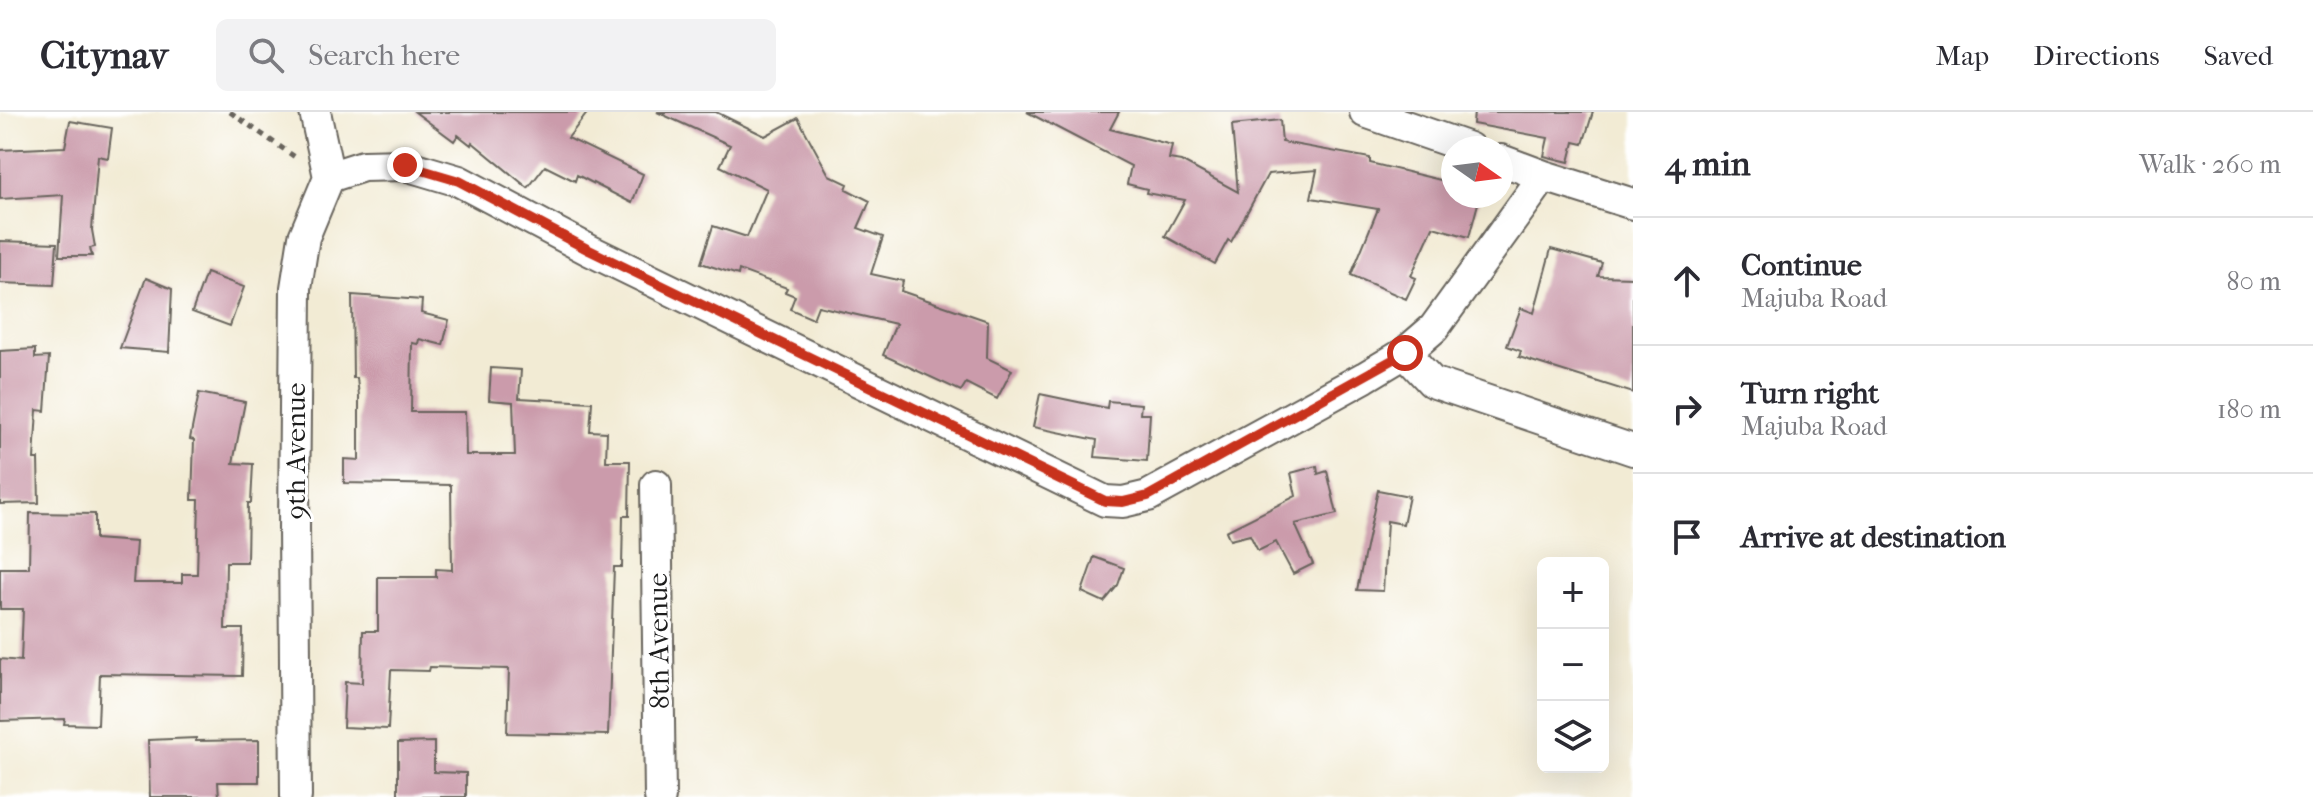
<!DOCTYPE html>
<html lang="en">
<head>
<meta charset="utf-8">
<style>
  body { margin:0; font-family:"IM FELL French Canon",serif; background:#f2f2f3; color:#2b2b33 }
  .controls { position:absolute; right:24px; bottom:24px; display:grid; overflow:hidden; border-radius:12px; box-shadow:0 8px 32px #0002 }
  .controls button { width:72px; height:72px; display:grid; place-items:center; padding:0; border:0; border-bottom:2px solid #e1e1e2; background:#fff; color:#2b2b33; font:40px sans-serif }
  .compass { position:absolute; left:1441px; top:24px; width:72px; height:72px; border-radius:50%; background:#fff; box-shadow:0 8px 32px #0002; rotate:104deg }
  .stop { position:absolute; width:24px; height:24px; margin:-18px; border:6px solid #c8321e; border-radius:50%; background:#fff }
  .stop.end { background:#c8321e; border-color:#fff; box-shadow:0 2px 8px #0008 }
  .list { margin:0; padding:0; list-style:none }
  h2 { display:flex; justify-content:space-between; align-items:center; height:104px; margin:0; padding:0 32px; font-size:34px }
  h2 small { font-size:26px; font-weight:400; color:#7c7c81 }
  .list li { display:grid; grid-template-columns:52px 1fr auto; gap:24px; align-items:center; box-sizing:border-box; height:128px; padding:0 32px; border-top:2px solid #e1e1e2 }
  .list b { display:block; font-size:30px; white-space:nowrap }
  .list p { margin:0; font-size:26px; white-space:nowrap; color:#7c7c81 }
  .list em { font-size:26px; font-style:normal; color:#7c7c81 }
  .icon { flex:none; width:44px; height:44px; fill:none; stroke:currentColor; stroke-width:2; stroke-linecap:round; stroke-linejoin:round }
  .map { position:relative; flex:none; width:1633px; height:685px; overflow:hidden }
  header { display:flex; align-items:center; gap:48px; box-sizing:border-box; height:112px; padding:0 40px; background:#fff; border-bottom:2px solid #e1e1e2 }
  header strong { font-size:38px }
  nav { display:flex; gap:44px; margin-inline-start:auto; font-size:28px }
  .search { width:560px; height:72px; background:#f2f2f3; display:flex; align-items:center; gap:20px; box-sizing:border-box; padding:0 28px; border-radius:12px; color:#7c7c81; font-size:30px }
  main { display:flex }
  aside { flex:1; background:#fff }
  .map>svg:first-child { display:block }
  .building { fill:#cb9bab }
  .lines { fill:none; stroke-linecap:round; stroke-linejoin:round }
  .minor-casing { stroke:#67645c; stroke-width:34 }
  .path { stroke:#67645c; stroke-width:5; stroke-dasharray:6 6; stroke-linecap:butt }
  .minor { stroke:#fff; stroke-width:30 }
  .route { stroke:#c8321e; stroke-width:10 }
  .labels { text-anchor:middle; stroke-width:6; stroke-linejoin:round; paint-order:stroke }
  .street-label { font-size:28px; fill:#1c1c1c; stroke:#fff }
</style>
</head>
<body>
<header>
<strong>Citynav</strong>
<div class="search"><svg class="icon" aria-label="search" viewBox="0 0 24 24"><circle cx="10" cy="10" r="6"/><path d="M15 15l6 6"/></svg>Search here</div>
<nav><a>Map</a><a>Directions</a><a>Saved</a></nav>
</header>
<main>
<div class="map">
<svg width="1633" height="685" viewBox="0 0 1633 685">
  <rect width="100%" height="100%" fill="#fff"/>
  <filter id="ink" filterUnits="userSpaceOnUse"><feTurbulence type="fractalNoise" baseFrequency=".0125" numOctaves="2"/><feDisplacementMap in="SourceGraphic" scale="16" xChannelSelector="R" yChannelSelector="G"/><feConvolveMatrix kernelMatrix="1 2 1 2 8 2 1 2 1" color-interpolation-filters="sRGB"/></filter>
  <filter id="wash" filterUnits="userSpaceOnUse"><feTurbulence type="fractalNoise" baseFrequency=".006" numOctaves="4" result="noise"/><feDisplacementMap in="SourceGraphic" scale="32" xChannelSelector="R" yChannelSelector="G"/><feGaussianBlur stdDeviation="1.8" result="paint"/><feColorMatrix in="noise" values="0 0 0 0 0 0 0 0 0 0 0 0 0 0 0 0 0 1.4 0 .05"/><feComposite in="paint" operator="in"/></filter>
  <g filter="url(#wash)">
    <rect width="100%" height="100%" fill="#f2ebd4"/>
    <g id="blocks">
      <path class="building" d="M415 0H588L568 26 643 62 632 91 577 63 575 69 545 54 528 76 472 30 471 33 458 23 454 29Z
        M657 0H716L765 24 798 6 829 63 848 72 846 77 870 89 858 116 883 125 871 162 903 169 901 179 988 209 987 246 1012 258 997 287 966 271 961 279 883 243 896 212 818 194 813 207 790 197 795 184 785 180 787 176 739 158 738 163 701 151 713 114 747 125 767 77 720 54 730 33Z
        M1027 0H1119L1110 17 1172 33 1169 47 1181 49 1238 80 1232 13 1280 8 1282 30 1370 46V51L1453 71V84H1480L1469 125 1433 115 1411 164 1416 166 1406 187 1351 163 1378 97 1311 86 1317 58 1268 62 1231 130 1228 128 1215 152 1165 124 1185 88 1146 81 1147 77 1127 72 1131 54Z
        M1474 0H1593L1583 32 1574 30 1569 50 1544 44 1548 26 1473 12Z
        M70 9 112 16 108 46 98 44 92 118 95 135 90 136 92 144H59L63 83 0 87V38L65 35Z
        M0 129 57 131 54 173 0 171Z
        M1551 137 1602 151 1598 164 1633 165V281L1519 245 1521 239 1507 234 1521 196 1534 201Z
        M206 161 244 175 230 214 192 200Z
        M146 166 172 177 169 240 120 236Z
        M352 183 422 188 421 201 449 208 443 233 419 227 418 232 412 231 411 300H465L466 343H515L513 290 489 288 491 256 521 258 519 286 592 290 590 319 607 320 606 349H630L629 404H623L622 455H614L608 623 507 621 509 557 430 555 429 559 391 558 388 617 343 615 345 570 362 571 363 519H378V465H436V457L452 458 451 373 344 371V347L359 348V284L357 266H353Z
        M35 237V246L49 245 45 299 37 298 34 347H38L39 391 0 392V239Z
        M199 281 245 290 233 351 253 352 251 391H248L247 450H226L225 517H243L242 564 100 562 98 613 64 612 65 607 0 609V547L21 549 23 497H0V456H29L30 401 95 402V427L136 430 133 471H182V462H197L199 388H192L194 328 190 327Z
        M1040 282 1107 296 1108 289 1141 292 1140 302H1150L1147 349 1095 345 1097 328 1033 315Z
        M1317 354 1318 362 1327 359 1337 402 1295 412 1313 452 1293 462 1276 430 1258 439 1250 423 1230 428 1226 419 1296 384 1291 361Z
        M1378 378 1409 384 1403 412 1387 409 1383 479 1357 478Z
        M1094 445 1124 456 1118 473 1104 490 1082 480Z
        M196 626V629L259 628V670H218L219 685H150L148 628Z
        M434 630V660L466 661V685H398V631Z"/>
    </g>
  </g>
  <g filter="url(#ink)">
    <use href="#blocks" fill-opacity="0" stroke="#67645c" stroke-width="2"/>
    <g class="lines">
      <defs>
        <path id="minor" d="M1365 0 1469 36
          M1501 48 1544 64 1633 92
          M329 65 363 54 405 53 459 69 589 138 1105 389 1123 390 1148 384 1365 265 1405 241 1434 216 1544 64
          M1405 241 1432 270 1633 338
          M656 373 660 685
          M296 685 294 415 296 176 304 125 329 65 315 0"/>
      </defs>
      <use href="#minor" class="minor-casing"/>
      <path class="path" d="M230 0 295 45"/>
      <use href="#minor" class="minor"/>
    </g>
  </g>
  <g class="lines" filter="url(#ink)">
    <path class="route" d="M405 53 459 69 589 138 1105 389 1123 390 1148 384 1405 241"/>
  </g>
  <g class="labels">
    <g class="street-label">
      <text transform="translate(295 339) rotate(-90)" y="10">9th Avenue</text>
      <text transform="translate(658 529) rotate(-91)" y="10">8th Avenue</text>
    </g>
  </g>
</svg>
<div class="controls">
<button>+</button>
<button>−</button>
<button><svg class="icon" aria-label="layers" viewBox="0 0 24 24"><path d="M12 4l9 5-9 5-9-5zM3 14l9 5 9-5"/></svg></button>
</div>
<svg class="compass" viewBox="-18 -18 36 36"><path d="M0-13l5 13h-10z" fill="#e53935"/><path d="M0 13l5-13h-10z" fill="#7c7c81"/></svg>
<div class="stop" style="left:1405px;top:241px"></div>
<div class="stop end" style="left:405px;top:53px"></div>
</div>
<aside>
<h2>4 min<small>Walk · 260 m</small></h2>
<ul class="list">
<li><svg class="icon" aria-label="ahead" viewBox="0 0 24 24"><path d="M12 20V5M6 11l6-6 6 6"/></svg><div><b>Continue</b><p>Majuba Road</p></div><em>80 m</em></li>
<li><svg class="icon" aria-label="right" viewBox="0 0 24 24"><path d="M7 20v-9h11M14 6l5 5-5 5"/></svg><div><b>Turn right</b><p>Majuba Road</p></div><em>180 m</em></li>
<li><svg class="icon" aria-label="arrive" viewBox="0 0 24 24"><path d="M6 21V4h12l-3 4 3 4H6"/></svg><div><b>Arrive at destination</b></div></li>
</ul>
</aside>
</main>
</body>
</html>
